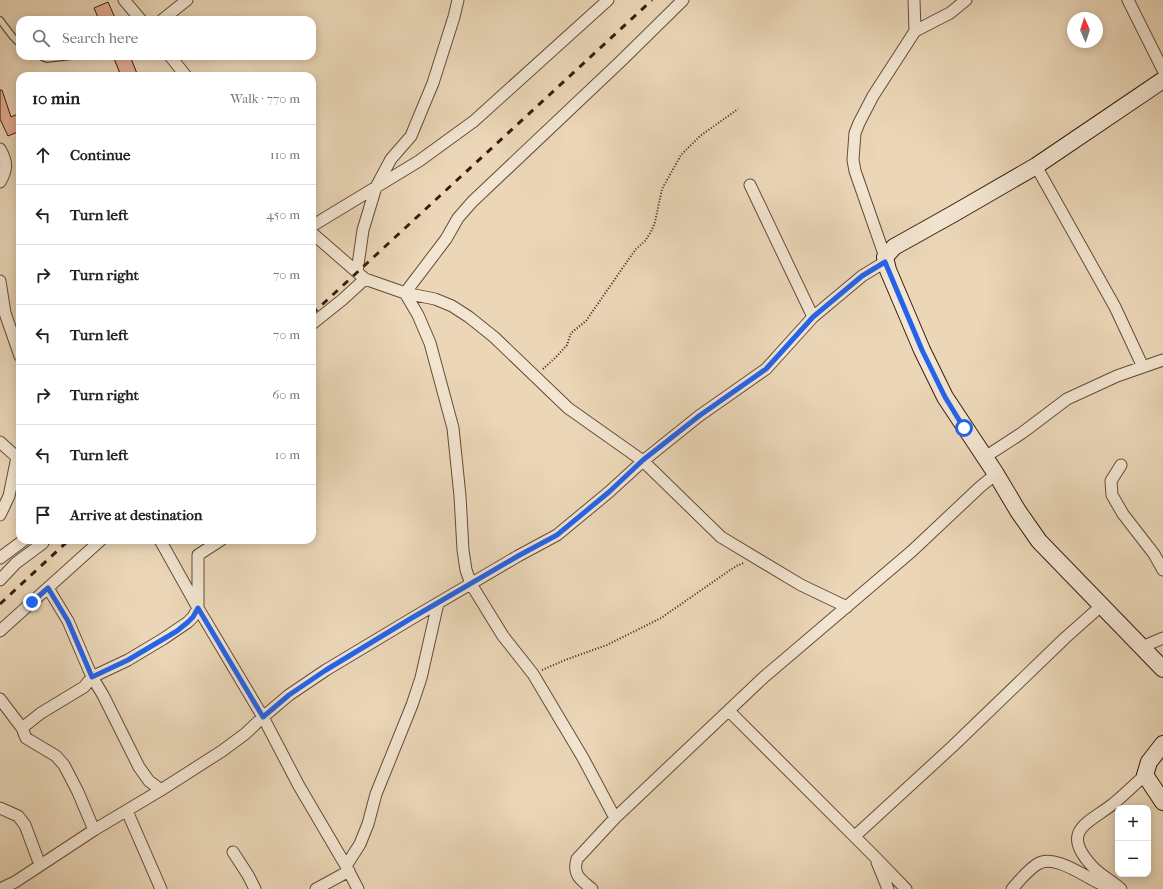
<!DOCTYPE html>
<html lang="en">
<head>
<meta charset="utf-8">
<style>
  body { margin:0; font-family:"IM FELL French Canon",serif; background:#f6f6f6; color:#222 }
  .controls { position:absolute; right:12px; bottom:12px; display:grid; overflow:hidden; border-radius:8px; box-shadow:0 2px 10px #0003 }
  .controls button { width:36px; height:36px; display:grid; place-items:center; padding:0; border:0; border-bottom:1px solid #e0e0e0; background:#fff; color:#222; font:20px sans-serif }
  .compass { position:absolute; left:1067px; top:12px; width:36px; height:36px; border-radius:50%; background:#fff; box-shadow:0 2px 10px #0003; rotate:357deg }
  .stop { position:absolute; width:12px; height:12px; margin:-9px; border:3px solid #2563eb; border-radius:50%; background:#fff }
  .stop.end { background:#2563eb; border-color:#fff; box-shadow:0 1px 4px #0008 }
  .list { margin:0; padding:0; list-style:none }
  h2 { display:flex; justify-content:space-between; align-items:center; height:52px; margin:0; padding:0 16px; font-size:17px }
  h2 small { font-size:13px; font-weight:400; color:#767676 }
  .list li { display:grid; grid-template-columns:26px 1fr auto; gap:12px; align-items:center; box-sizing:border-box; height:60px; padding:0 16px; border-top:1px solid #e0e0e0 }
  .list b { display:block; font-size:15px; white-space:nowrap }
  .list em { font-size:13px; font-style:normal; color:#767676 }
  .icon { flex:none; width:22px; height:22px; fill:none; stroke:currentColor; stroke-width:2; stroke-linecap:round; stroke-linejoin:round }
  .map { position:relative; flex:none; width:1163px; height:889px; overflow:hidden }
  .search { position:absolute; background:#fff; box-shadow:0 2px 10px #0003; left:16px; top:16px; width:300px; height:44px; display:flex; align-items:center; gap:10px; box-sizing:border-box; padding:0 14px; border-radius:12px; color:#767676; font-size:15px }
  .panel { position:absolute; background:#fff; box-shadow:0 2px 10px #0003; left:16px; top:72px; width:300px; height:472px; border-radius:12px }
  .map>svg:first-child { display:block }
  .building { fill:#e8af97; stroke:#381d0d }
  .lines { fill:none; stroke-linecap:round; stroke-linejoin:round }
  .lane-casing { stroke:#654c38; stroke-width:8 }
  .street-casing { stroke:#654c38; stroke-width:13 }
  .secondary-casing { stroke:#381d0d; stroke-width:18 }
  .path { stroke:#381d0d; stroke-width:2; stroke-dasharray:1 2; stroke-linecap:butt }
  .lane { stroke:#f2e5d1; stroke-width:5.5 }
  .street { stroke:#f2e5d1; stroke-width:11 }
  .secondary { stroke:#f2e5d1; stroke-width:16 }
  .rail { stroke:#381d0d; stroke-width:3; stroke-dasharray:7 7; stroke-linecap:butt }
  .route { stroke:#2563eb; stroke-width:5 }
</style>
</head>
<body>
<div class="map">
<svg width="1163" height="889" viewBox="0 0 1163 889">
  <rect width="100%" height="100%" fill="#ebd7b8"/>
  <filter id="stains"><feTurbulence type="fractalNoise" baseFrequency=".005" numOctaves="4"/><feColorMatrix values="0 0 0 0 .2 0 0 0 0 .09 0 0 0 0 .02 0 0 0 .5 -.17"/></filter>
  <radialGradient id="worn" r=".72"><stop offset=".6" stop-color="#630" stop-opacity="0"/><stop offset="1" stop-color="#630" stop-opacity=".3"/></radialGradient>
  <path class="building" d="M108 2 116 20H99L94 8Z
    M113 56H130L138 76H121Z
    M0 90H2L11 117 20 113V131L8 136 0 119Z"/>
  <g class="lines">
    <defs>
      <path id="lane" d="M0 20 13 37 20 44
        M40 56 47 59 72 56"/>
      <path id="street" d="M124 0 141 20
        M1128 0 1163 70
        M162 20 187 0
        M915 31 950 13 966 0
        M170 56 186 76
        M0 149C7 161 8 169 0 182
        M1036 166 1115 307 1143 367
        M750 185 813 317
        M312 226 419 161 474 121 608 0
        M312 233 365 279 405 293 435 299 452 306 469 317 494 337 568 408 643 461 721 537 801 585 847 607
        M885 257 855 171 853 160 855 133 859 123 873 96 915 31 914 0
        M357 272 363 230 376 187 391 159 411 136 433 83 454 17 458 0
        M0 281 5 313 20 356
        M312 324 342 300 365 279
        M0 442 20 460
        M985 457 1022 433 1067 399 1117 376 1163 360
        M1121 465 1111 481 1112 495 1123 514 1154 554 1163 570
        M0 515 9 496 17 457
        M160 540 198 608 263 717 299 786 346 866 358 889
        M0 558 24 540
        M0 580 16 563 43 543
        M48 588 68 621 92 677 103 695 139 767 149 781 161 790
        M0 631 101 540
        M1142 647 1163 638
        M0 699 22 728 26 738 56 756 64 765 78 792 94 830
        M729 711 873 855 906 889
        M22 728 41 713 84 687 92 677 128 660 163 639 188 622 193 617 198 608V555L221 540
        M0 808 18 816 25 825 40 865
        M127 811 161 889
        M615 818 583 758 533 674 503 636 471 584 466 570 463 550 460 496 453 428 430 343 418 315 405 293 446 239 458 218 472 202 621 61 683 0
        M855 836 953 746 1065 638 1101 606
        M233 852 248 875 255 889
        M877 862 888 889
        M346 866 360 844 368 824 376 794 412 705 421 678 438 603
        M0 889 15 882 94 830 161 790 222 751 245 734 263 717 289 695 326 670 411 619 518 556 557 535 609 492 643 461 699 416 766 369 813 317 862 276 885 262
        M316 889 349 871
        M592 889C581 880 572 875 577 859L615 818 764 677 912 551 980 487 996 474
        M1012 889C1019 881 1027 871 1036 865 1053 852 1085 877 1101 884 1106 886 1113 888 1119 889
        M1121 889C1112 881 1099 874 1092 866 1060 831 1087 824 1113 804 1124 795 1134 785 1145 775"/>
      <path id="secondary" d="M1163 80 1036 166 953 214 894 247 885 257 888 270 922 350 945 397 996 474 1018 511 1039 541 1163 669
        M1163 744 1149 762 1145 775 1163 802"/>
    </defs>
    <use href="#lane" class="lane-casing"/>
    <use href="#street" class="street-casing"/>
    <use href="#secondary" class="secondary-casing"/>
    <path class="path" d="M543 369 557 356 567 345 571 333 586 321 626 263 636 249 645 241 651 232 655 222 662 189 681 155 700 136 738 109
      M542 670 565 660 607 645 661 618 736 566 744 563"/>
    <use href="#lane" class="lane"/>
    <use href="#street" class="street"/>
    <use href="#secondary" class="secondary"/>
    <path class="rail" d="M312 314 652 0
      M0 604 69 540"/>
  </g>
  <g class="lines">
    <path class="route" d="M32 602 48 588 68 621 92 677 128 660 177 631 188 622 193 617 198 608 263 717 289 695 326 670 410 619 518 556 557 535 609 492 643 460 699 416 766 369 813 317 862 276 885 262 922 350 945 397 964 428"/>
  </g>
  <rect width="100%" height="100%" filter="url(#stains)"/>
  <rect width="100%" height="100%" fill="url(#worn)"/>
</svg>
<div class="controls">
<button>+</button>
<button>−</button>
</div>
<svg class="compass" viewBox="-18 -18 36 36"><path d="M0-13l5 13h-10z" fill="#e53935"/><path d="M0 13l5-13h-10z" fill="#767676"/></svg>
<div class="stop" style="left:964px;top:428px"></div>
<div class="stop end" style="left:32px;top:602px"></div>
<div class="search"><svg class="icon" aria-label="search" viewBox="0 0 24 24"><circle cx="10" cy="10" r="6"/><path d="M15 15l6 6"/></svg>Search here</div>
<section class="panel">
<h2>10 min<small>Walk · 770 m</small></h2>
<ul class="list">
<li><svg class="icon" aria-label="ahead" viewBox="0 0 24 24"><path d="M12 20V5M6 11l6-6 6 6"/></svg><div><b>Continue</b></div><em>110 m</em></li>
<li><svg class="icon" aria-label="left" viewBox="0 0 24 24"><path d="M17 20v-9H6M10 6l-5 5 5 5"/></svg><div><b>Turn left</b></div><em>450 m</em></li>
<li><svg class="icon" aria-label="right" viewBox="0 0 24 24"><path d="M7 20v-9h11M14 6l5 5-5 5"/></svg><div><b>Turn right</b></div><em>70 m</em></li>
<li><svg class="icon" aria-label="left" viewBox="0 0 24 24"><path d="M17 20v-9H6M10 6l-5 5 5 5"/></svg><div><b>Turn left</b></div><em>70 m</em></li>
<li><svg class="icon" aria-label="right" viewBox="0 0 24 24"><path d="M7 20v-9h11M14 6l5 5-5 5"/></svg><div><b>Turn right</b></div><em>60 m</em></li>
<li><svg class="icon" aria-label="left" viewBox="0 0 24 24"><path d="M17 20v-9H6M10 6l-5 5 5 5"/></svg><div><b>Turn left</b></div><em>10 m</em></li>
<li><svg class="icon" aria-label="arrive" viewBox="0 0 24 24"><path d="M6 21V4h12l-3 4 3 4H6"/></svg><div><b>Arrive at destination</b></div></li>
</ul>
</section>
</div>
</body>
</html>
